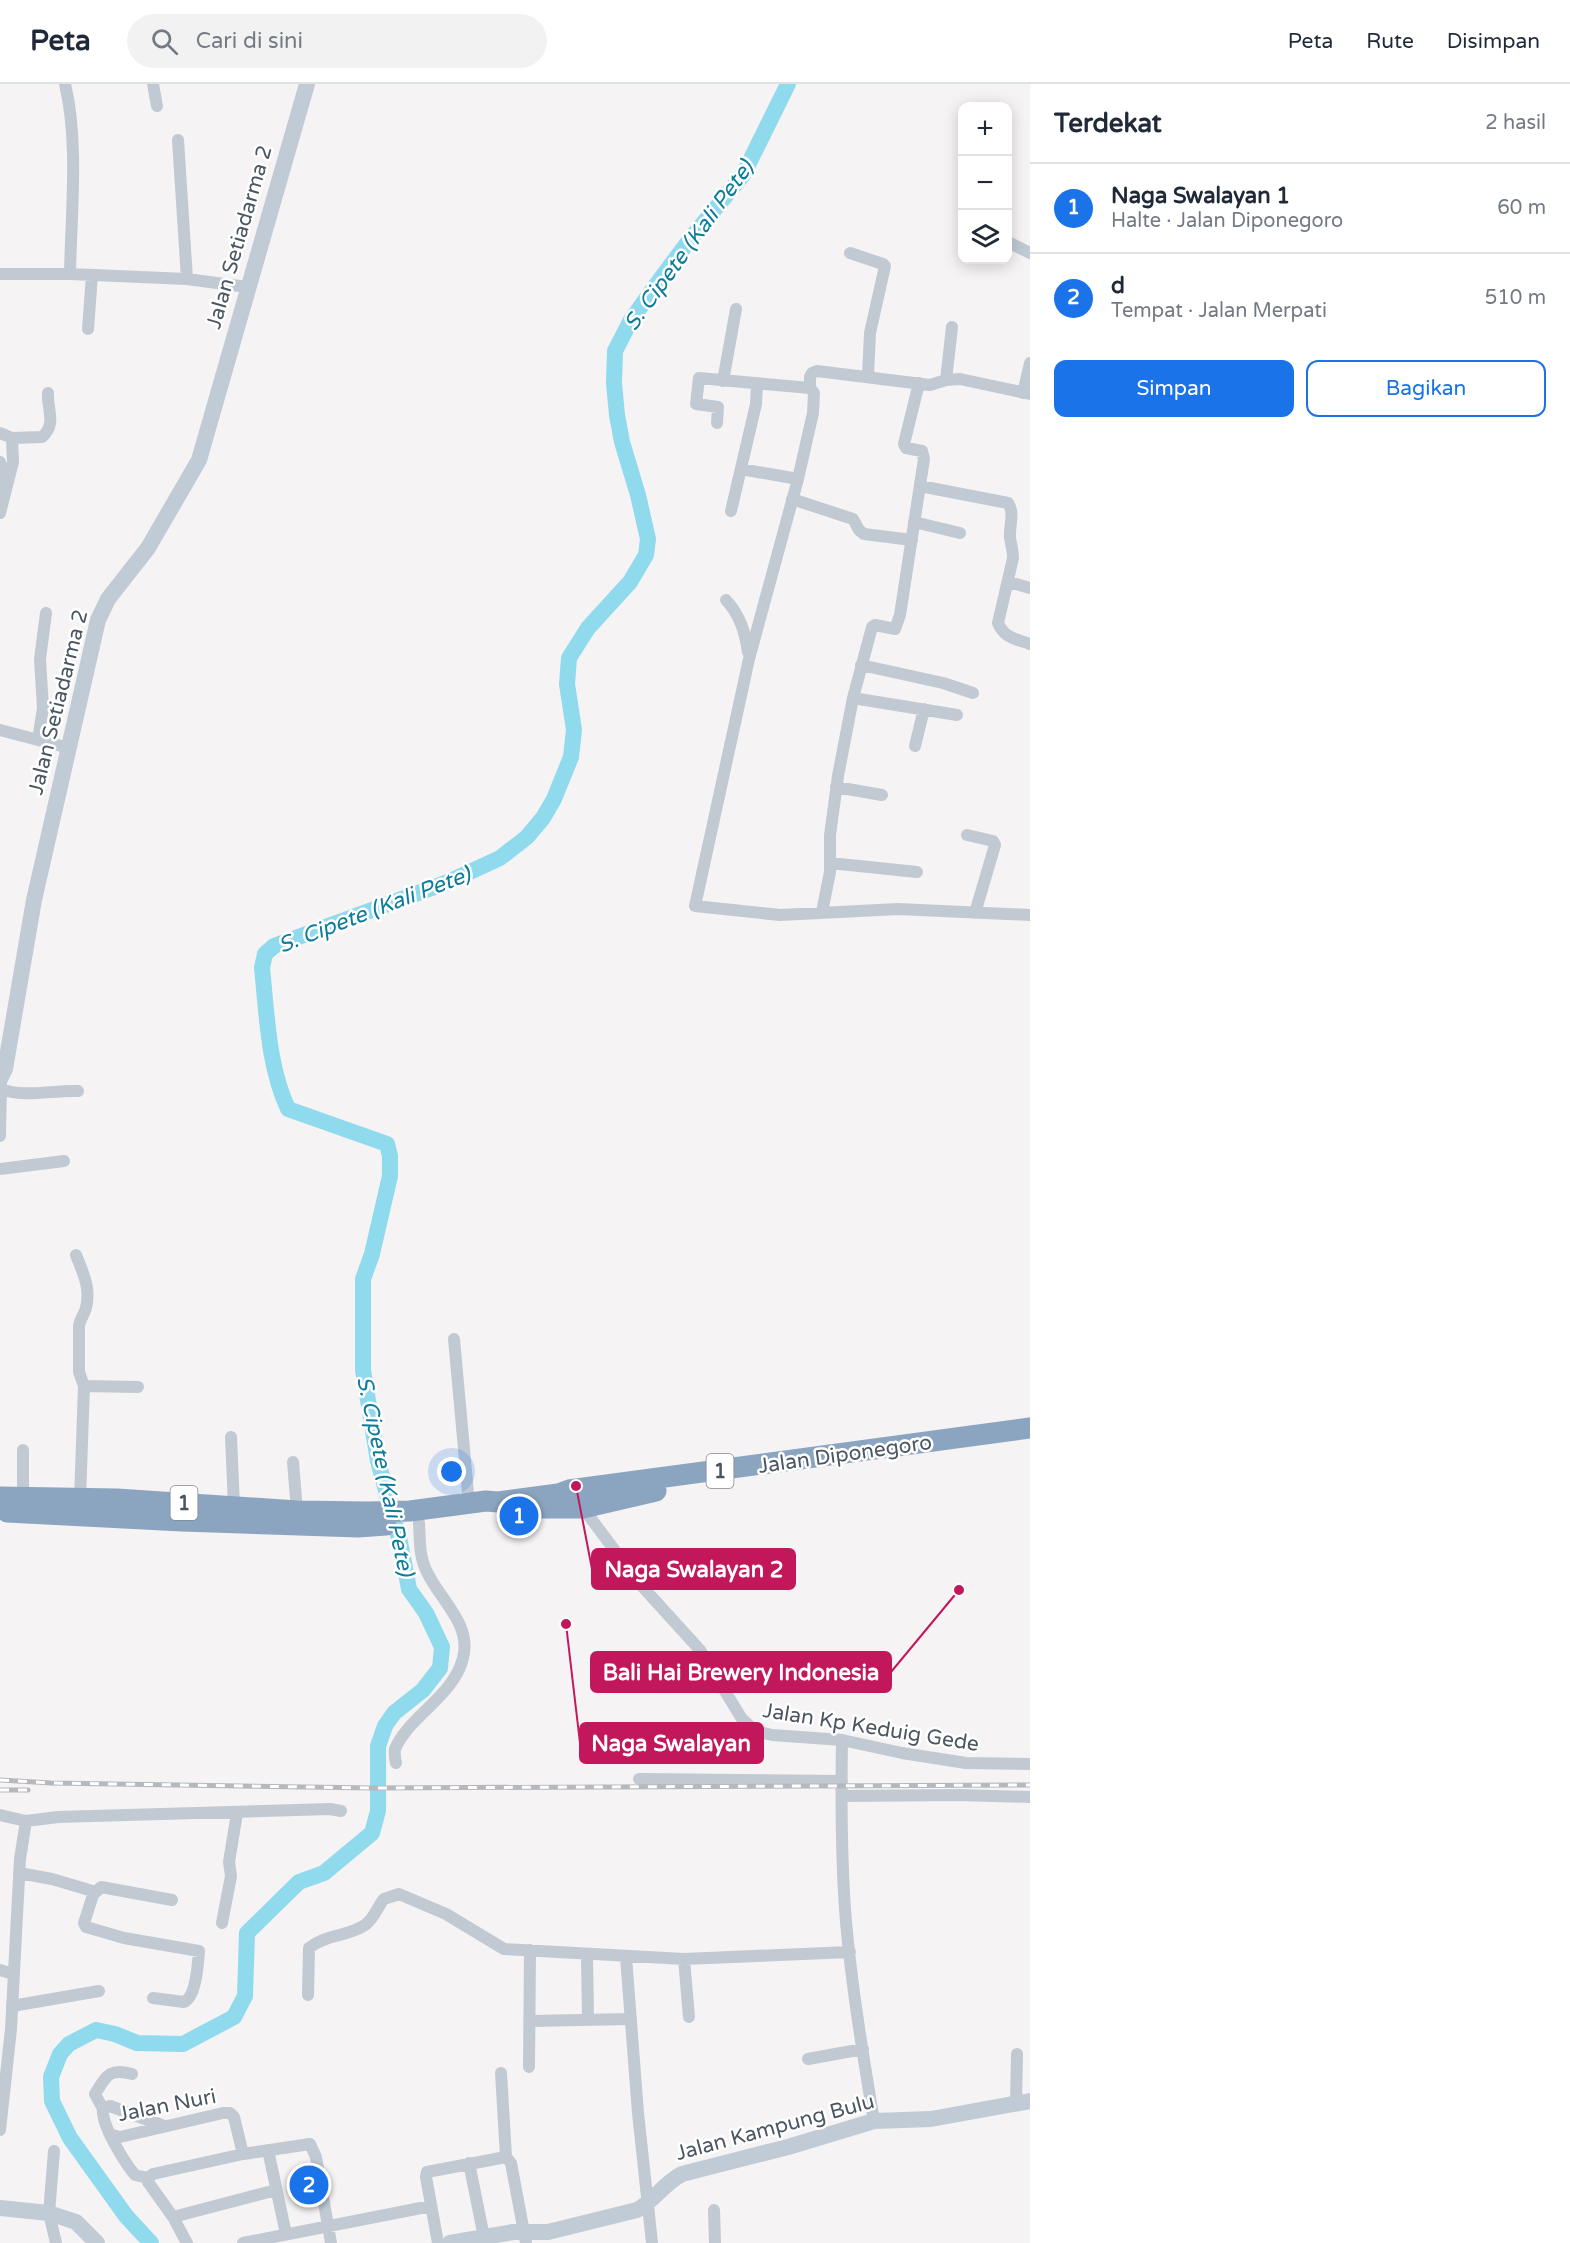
<!DOCTYPE html>
<html lang="id">
<head>
<meta charset="utf-8">
<style>
  body { margin:0; font-family:"Varela Round",sans-serif; background:#f2f2f3; color:#1f2937 }
  .controls { position:absolute; right:18px; top:18px; display:grid; overflow:hidden; border-radius:12px; box-shadow:0 3px 15px #0003 }
  .controls button { width:54px; height:54px; display:grid; place-items:center; padding:0; border:0; border-bottom:2px solid #e0e1e3; background:#fff; color:#1f2937; font:30px sans-serif }
  .you { position:absolute; left:452px; top:1388px; width:21px; height:21px; margin:-15px; border:4px solid #fff; border-radius:50%; background:#1a73e8; box-shadow:0 0 0 9px #1a73e833 }
  .badge { display:grid; place-items:center; width:39px; height:39px; border-radius:50%; background:#1a73e8; color:#fff; font-size:20px; font-weight:700 }
  .pin { position:absolute; translate:-50% -50%; border:3px solid #fff; box-shadow:0 2px 6px #0006 }
  .list { margin:0; padding:0; list-style:none }
  h2 { display:flex; justify-content:space-between; align-items:center; height:78px; margin:0; padding:0 24px; font-size:26px }
  h2 small { font-size:20px; font-weight:400; color:#747a83 }
  .list li { display:grid; grid-template-columns:39px 1fr auto; gap:18px; align-items:center; box-sizing:border-box; height:90px; padding:0 24px; border-top:2px solid #e0e1e3 }
  .list b { display:block; font-size:22px; white-space:nowrap }
  .list p { margin:0; font-size:20px; white-space:nowrap; color:#747a83 }
  .list em { font-size:20px; font-style:normal; color:#747a83 }
  .actions { display:flex; gap:12px; padding:18px 24px }
  .actions a { flex:1; padding:14px 0; border:2px solid #1a73e8; border-radius:12px; text-align:center; font-size:21px; color:#1a73e8 }
  .actions .main { background:#1a73e8; color:#fff }
  .icon { flex:none; width:33px; height:33px; fill:none; stroke:currentColor; stroke-width:2; stroke-linecap:round; stroke-linejoin:round }
  .map { position:relative; flex:none; width:1030px; height:2159px; overflow:hidden }
  header { display:flex; align-items:center; gap:36px; box-sizing:border-box; height:84px; padding:0 30px; background:#fff; border-bottom:2px solid #e0e1e3 }
  header strong { font-size:28px }
  nav { display:flex; gap:33px; margin-inline-start:auto; font-size:21px }
  .search { width:420px; height:54px; background:#f2f2f3; display:flex; align-items:center; gap:15px; box-sizing:border-box; padding:0 21px; border-radius:33px; color:#747a83; font-size:22px }
  main { display:flex }
  aside { flex:1; background:#fff }
  .map>svg:first-child { display:block }
  .lines { fill:none; stroke-linecap:round; stroke-linejoin:round }
  .river { stroke:#90daee; stroke-width:16 }
  .street { stroke:#c1cad2; stroke-width:12 }
  .secondary { stroke:#c1cbd6; stroke-width:16 }
  .highway { stroke:#8ba5c1; stroke-width:21 }
  .rail-casing { stroke:#b5b8bd; stroke-width:5 }
  .rail { stroke:#fff; stroke-width:3; stroke-dasharray:9; stroke-linecap:butt }
  .labels { text-anchor:middle; stroke-width:5; stroke-linejoin:round; paint-order:stroke }
  .shield { fill:#fff; stroke:#808990; stroke-width:1.5 }
  .shield-label { font-size:20px; font-weight:bold; fill:#4a5661 }
  .street-label { font-size:21px; fill:#4a5661; stroke:#fff }
  .water-label { font-size:22px; font-style:italic; fill:#0c7c9b; stroke:#fff }
  .leader { fill:none; stroke:#c2185b; stroke-width:2 }
  .callout-dot { fill:#c2185b; stroke:#fff; stroke-width:2 }
  .callout { fill:#c2185b; stroke:#c2185b; stroke-width:2 }
  .callout-label { font-size:22px; text-anchor:middle; font-weight:bold; fill:#fff }
</style>
</head>
<body>
<header>
<strong>Peta</strong>
<div class="search"><svg class="icon" aria-label="search" viewBox="0 0 24 24"><circle cx="10" cy="10" r="6"/><path d="M15 15l6 6"/></svg>Cari di sini</div>
<nav><a>Peta</a><a>Rute</a><a>Disimpan</a></nav>
</header>
<main>
<div class="map">
<svg width="1030" height="2159" viewBox="0 0 1030 2159">
  <rect width="100%" height="100%" fill="#f5f3f3"/>
  <g class="lines">
    <path class="river" d="M151 2159 126 2132 70 2054 52 2017 51 1993 60 1970 69 1960 96 1946 115 1950 137 1959 183 1960 234 1933 245 1912 247 1849 299 1798 324 1789 372 1749 378 1727V1662L385 1642 394 1629 423 1606 440 1584 442 1563 426 1529 409 1505 400 1458 378 1377 363 1286V1195L372 1170 390 1092V1072L387 1060 288 1025C268 982 267 931 262 884L265 870 274 862 448 798 500 774 527 753 543 734 554 715 571 673 574 646 567 600 569 574 588 544 630 498 646 471 648 455 638 411 622 358 617 331 614 299 615 267 631 236 662 193 691 154 743 91 788 0"/>
    <path class="street" d="M65 0C79 58 71 130 70 190
      M153 0 157 22
      M178 56 187 195
      M1008 158 1030 169
      M850 169 883 180 885 182 870 249 868 292
      M0 190H70L187 195 247 203
      M88 245 92 191
      M946 296 952 243
      M723 297 736 225
      M1023 309 1030 279
      M1030 310 960 295 946 296 930 301 817 287 812 289 810 293V304L814 309 813 329 798 395 749 575 695 822 780 831 898 825 1030 831
      M717 339 718 323 696 320 699 294 810 304
      M0 349 12 354 13 378 0 429
      M12 354 42 353C57 340 47 326 48 309
      M0 378 5 404
      M741 385 798 395
      M920 402 1008 419C1015 429 1009 442 1010 454 1011 461 1013 466 1013 474L998 539C1004 554 1016 555 1030 560
      M792 415 853 435 859 446 864 450 912 456
      M731 427 756 320 757 300
      M914 438 960 449
      M1009 498 1030 504
      M726 516C740 531 745 548 748 568
      M861 581 943 599 973 609
      M853 614 957 631
      M0 646 69 664
      M38 656 43 624 40 575 46 529
      M915 662 924 625
      M836 703 882 711
      M967 751 993 757 995 761 975 829
      M830 779 917 788
      M822 828 830 788V751L838 692 853 614 872 543 875 541 895 545 900 531 924 375 922 367 906 364 904 360 919 299
      M1 1005C24 1014 52 1006 78 1007
      M0 1052 1 1000
      M0 1085 64 1077
      M76 1171C83 1189 91 1204 86 1224 84 1231 80 1235 79 1242V1288L84 1302 80 1415
      M454 1255 469 1420
      M84 1302 138 1303
      M231 1353 234 1422
      M293 1378 297 1427
      M23 1414V1366
      M583 1419V1424L640 1500 700 1566 742 1635 755 1647 772 1651 842 1656 902 1669 966 1679 1030 1680
      M599 1655C633 1655 731 1672 755 1647
      M842 1656C841 1716 841 1778 846 1838 852 1905 863 1971 874 2037
      M396 1679C395 1674 394 1670 395 1665 408 1633 454 1612 463 1574 472 1540 440 1516 427 1488 419 1473 420 1456 419 1439
      M639 1695 842 1697
      M842 1712 959 1711 1030 1713
      M0 1731 26 1737 20 1775 11 1945 0 2046
      M26 1737 58 1733 330 1725 341 1727
      M19 1789 52 1795 96 1808 101 1803 172 1816
      M94 1808 84 1839 86 1843 124 1854 199 1867C198 1880 196 1913 184 1918L153 1914
      M222 1839 231 1792 229 1778 237 1729
      M587 1871 588 1935
      M626 1873 638 2029 652 2159
      M684 1875 689 1933
      M0 1886 13 1890
      M308 1911 309 1864C326 1850 347 1853 365 1841 375 1834 377 1823 384 1815L399 1810 446 1830 504 1865 684 1875 850 1868
      M12 1922 99 1907
      M531 1937 630 1935
      M808 1975 863 1965
      M529 1983 530 1866
      M501 1989 506 2073
      M1016 2019 1017 1970
      M103 2025 95 2010C107 1991 109 1984 132 1990
      M112 2051 120 2053 223 2029H230L234 2033 243 2070
      M268 2066 286 2150
      M54 2067 49 2129 56 2159
      M506 2073 511 2079 526 2159
      M469 2079 484 2153
      M148 2094 135 2091C125 2079 101 2041 103 2025L110 2022 164 2042
      M714 2126 715 2159
      M173 2133 276 2106
      M187 2159 173 2133 148 2098V2094L153 2090 243 2070 310 2060 316 2073 331 2159
      M243 2159 431 2122
      M438 2159 426 2093 427 2088 506 2073"/>
    <path class="secondary" d="M0 995 5 985 34 816 98 536 108 515 148 464 199 376 307 0
      M0 2124 49 2129 76 2138 97 2159
      M450 2159 513 2148H548L637 2126C654 2117 664 2099 682 2090L788 2063 874 2037 931 2035 1030 2017"/>
    <path class="highway" d="M0 1413 117 1415 297 1427 368 1428 410 1427 486 1417 498 1418 558 1410 569 1406 1030 1344
      M536 1424H583L656 1407
      M7 1428 182 1437 358 1443 386 1441"/>
    <defs>
      <path id="rail" d="M0 1696 51 1699 373 1704 1030 1701
        M0 1706H28"/>
    </defs>
    <use href="#rail" class="rail-casing"/>
    <use href="#rail" class="rail"/>
  </g>
  <g class="labels">
    <g class="shield">
      <rect x="706.5" y="1370" width="27" height="34" rx="4.5"/>
      <rect x="170.5" y="1402" width="27" height="34" rx="4.5"/>
    </g>
    <g class="shield-label">
      <text x="720" y="1394">1</text>
      <text x="184" y="1426">1</text>
    </g>
    <g class="street-label">
      <text transform="translate(239 153) rotate(-74)" y="7">Jalan Setiadarma 2</text>
      <text transform="translate(58 618) rotate(-76)" y="7">Jalan Setiadarma 2</text>
      <text transform="translate(845 1370) rotate(-8)" y="7">Jalan Diponegoro</text>
      <text transform="translate(871 1643) rotate(9)" y="7">Jalan Kp Keduig Gede</text>
      <text transform="translate(167 2021) rotate(-11)" y="7">Jalan Nuri</text>
      <text transform="translate(775 2043) rotate(-15)" y="7">Jalan Kampung Bulu</text>
    </g>
    <g class="water-label">
      <text transform="translate(688 161) rotate(-54)" y="8">S. Cipete (Kali Pete)</text>
      <text transform="translate(374 825) rotate(-21)" y="8">S. Cipete (Kali Pete)</text>
      <text transform="translate(386 1392) rotate(78)" y="8">S. Cipete (Kali Pete)</text>
    </g>
  </g>
  <path class="leader" d="M576 1402L592 1485M959 1506L891 1588M566 1540L580 1659"/>
  <g class="callout-dot">
    <circle cx="576" cy="1402" r="6"/>
    <circle cx="959" cy="1506" r="6"/>
    <circle cx="566" cy="1540" r="6"/>
  </g>
  <g class="callout">
    <rect x="592" y="1465" width="203" height="40" rx="6"/>
    <rect x="591" y="1568" width="300" height="40" rx="6"/>
    <rect x="580" y="1639" width="183" height="40" rx="6"/>
  </g>
  <g class="callout-label">
    <text x="694" y="1493">Naga Swalayan 2</text>
    <text x="741" y="1596">Bali Hai Brewery Indonesia</text>
    <text x="671" y="1667">Naga Swalayan</text>
  </g>
</svg>
<div class="controls">
<button>+</button>
<button>−</button>
<button><svg class="icon" aria-label="layers" viewBox="0 0 24 24"><path d="M12 4l9 5-9 5-9-5zM3 14l9 5 9-5"/></svg></button>
</div>
<div class="you"></div>
<div class="pin badge" style="left:519px;top:1432px">1</div>
<div class="pin badge" style="left:309px;top:2101px">2</div>
</div>
<aside>
<h2>Terdekat<small>2 hasil</small></h2>
<ul class="list">
<li><span class="badge">1</span><div><b>Naga Swalayan 1</b><p>Halte · Jalan Diponegoro</p></div><em>60 m</em></li>
<li><span class="badge">2</span><div><b>d</b><p>Tempat · Jalan Merpati</p></div><em>510 m</em></li>
</ul>
<div class="actions"><a class="main">Simpan</a><a>Bagikan</a></div>
</aside>
</main>
</body>
</html>
